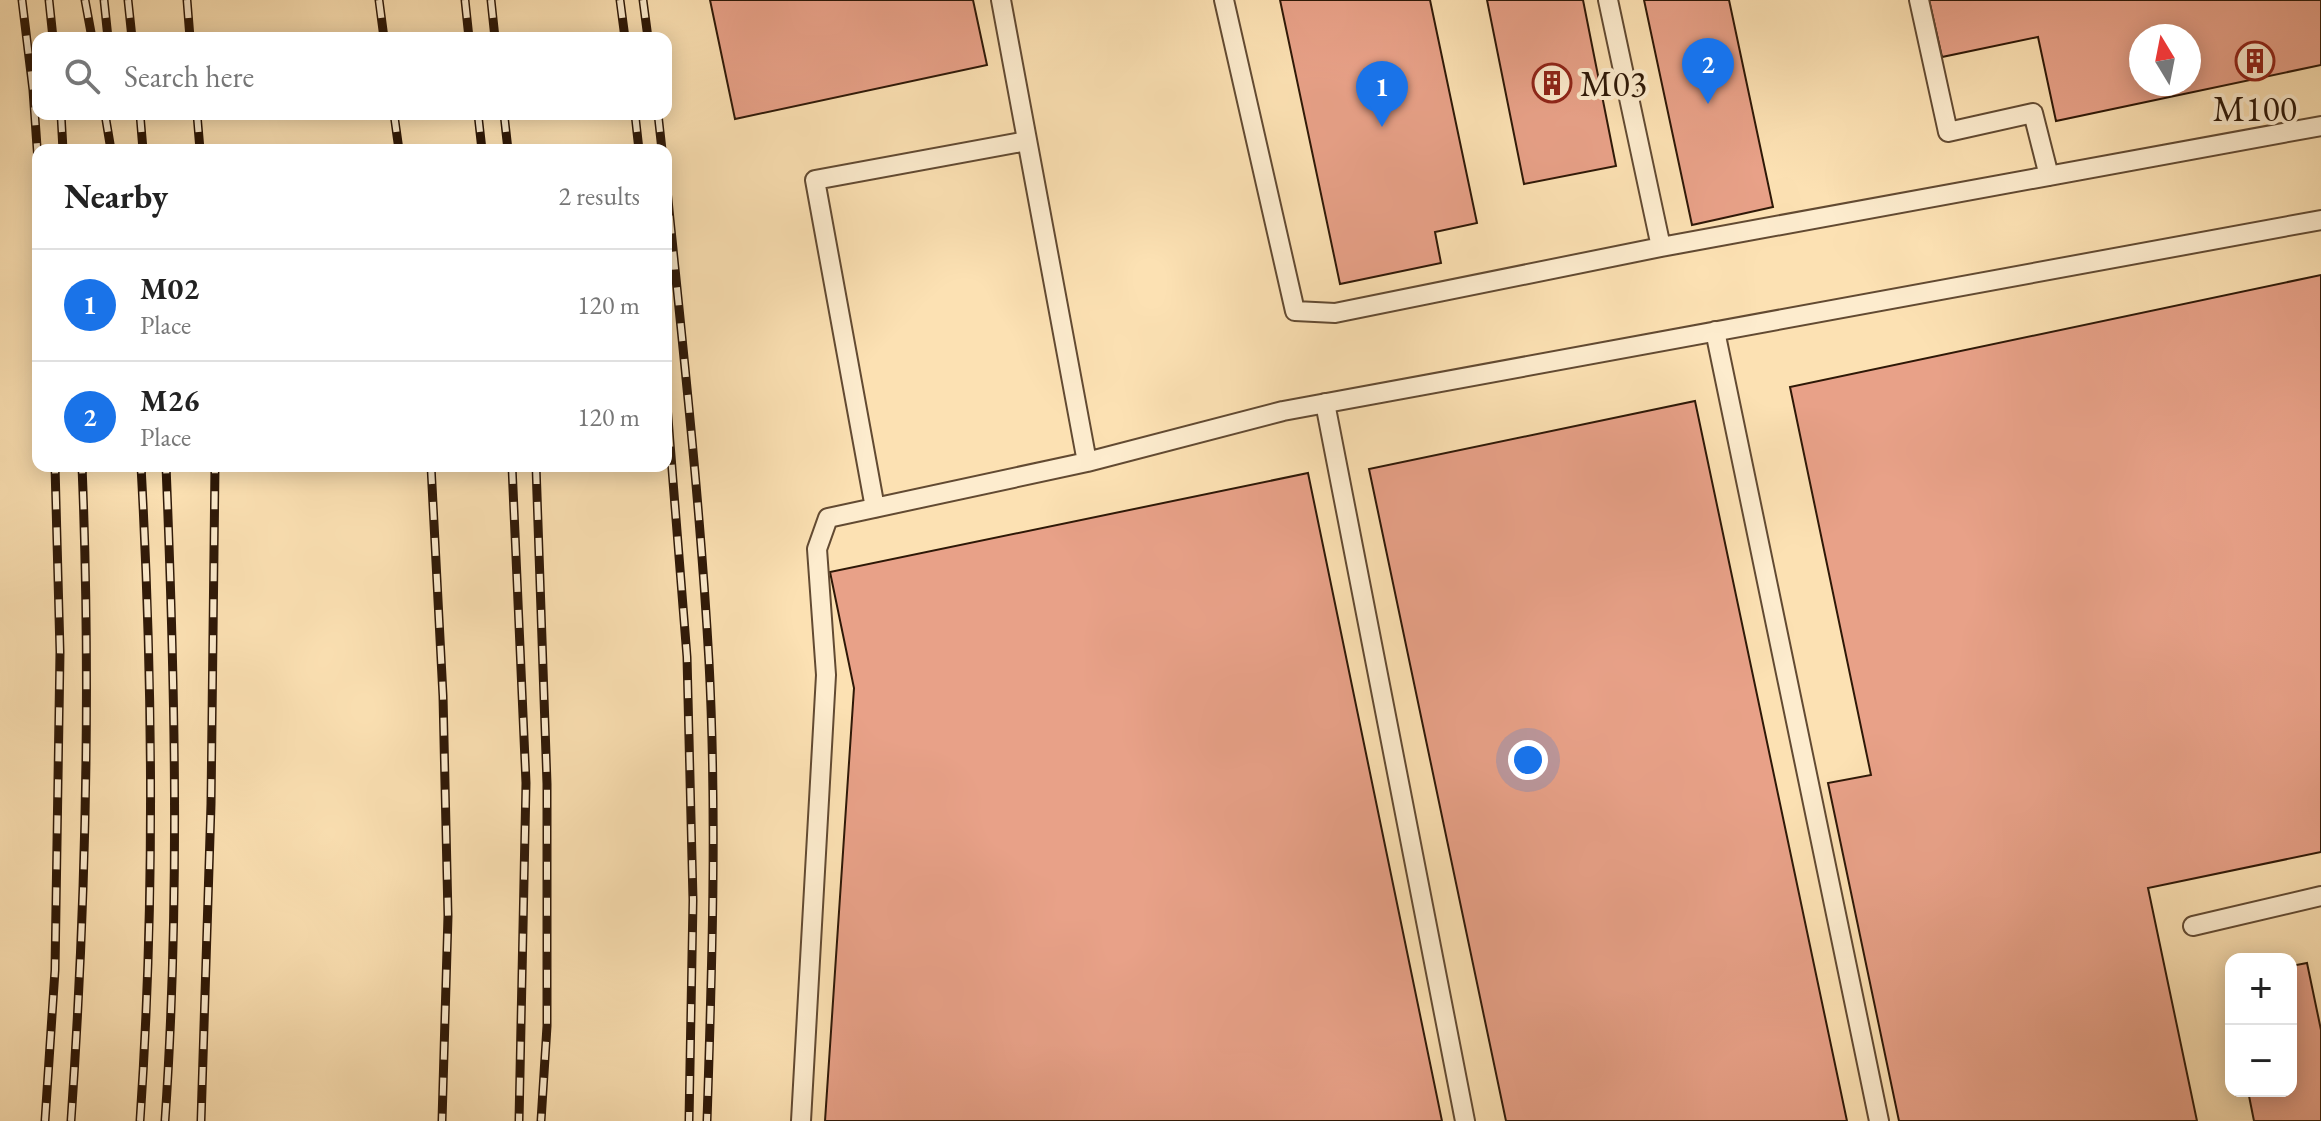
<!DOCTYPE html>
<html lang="en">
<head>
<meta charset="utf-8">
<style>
  body { margin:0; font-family:"EB Garamond",serif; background:#f6f6f6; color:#222 }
  .controls { position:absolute; right:24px; bottom:24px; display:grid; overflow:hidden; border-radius:16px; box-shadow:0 4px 20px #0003 }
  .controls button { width:72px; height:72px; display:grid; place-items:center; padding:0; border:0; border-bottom:2px solid #e0e0e0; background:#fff; color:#222; font:40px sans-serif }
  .compass { position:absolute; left:2129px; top:24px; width:72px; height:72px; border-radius:50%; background:#fff; box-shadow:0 4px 20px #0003; rotate:350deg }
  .you { position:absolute; left:1528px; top:760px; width:28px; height:28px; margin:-20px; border:6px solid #fff; border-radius:50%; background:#1a73e8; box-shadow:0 0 0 12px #1a73e833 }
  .badge { display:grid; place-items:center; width:52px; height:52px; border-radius:50%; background:#1a73e8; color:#fff; font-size:26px; font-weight:700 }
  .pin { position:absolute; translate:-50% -66px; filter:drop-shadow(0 2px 4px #0008) }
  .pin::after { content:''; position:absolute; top:42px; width:28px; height:24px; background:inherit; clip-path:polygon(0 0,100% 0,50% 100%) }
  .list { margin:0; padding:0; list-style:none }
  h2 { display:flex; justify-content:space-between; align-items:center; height:104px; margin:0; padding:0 32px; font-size:34px }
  h2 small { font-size:26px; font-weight:400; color:#767676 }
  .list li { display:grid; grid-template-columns:52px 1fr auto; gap:24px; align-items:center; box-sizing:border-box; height:112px; padding:0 32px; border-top:2px solid #e0e0e0 }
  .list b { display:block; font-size:30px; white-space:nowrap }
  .list p { margin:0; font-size:26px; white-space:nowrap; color:#767676 }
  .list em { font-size:26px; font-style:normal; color:#767676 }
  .icon { flex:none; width:44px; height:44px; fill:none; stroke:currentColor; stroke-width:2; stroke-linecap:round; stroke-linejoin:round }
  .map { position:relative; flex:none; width:2321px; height:1121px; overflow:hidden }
  .search { position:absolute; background:#fff; box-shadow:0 4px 20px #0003; left:32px; top:32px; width:640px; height:88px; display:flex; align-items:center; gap:20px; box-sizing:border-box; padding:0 28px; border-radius:16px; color:#767676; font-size:30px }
  .panel { position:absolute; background:#fff; box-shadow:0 4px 20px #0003; left:32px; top:144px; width:640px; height:328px; border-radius:16px }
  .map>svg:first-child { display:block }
  .building { fill:#e8a188; stroke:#2e1807; stroke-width:2; fill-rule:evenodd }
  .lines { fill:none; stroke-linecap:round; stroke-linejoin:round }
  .lane-casing { stroke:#624a32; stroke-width:22 }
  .lane { stroke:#fdecce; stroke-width:18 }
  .rail-casing { stroke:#2e1807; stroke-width:9 }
  .rail { stroke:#fdecce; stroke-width:6; stroke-dasharray:18; stroke-linecap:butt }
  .labels { text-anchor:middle; stroke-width:8; stroke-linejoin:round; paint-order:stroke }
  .poi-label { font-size:36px; fill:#2e1807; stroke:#fdecce; text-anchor:start }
</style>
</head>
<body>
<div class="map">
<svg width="2321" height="1121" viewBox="0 0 2321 1121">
  <rect width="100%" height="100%" fill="#fce1b3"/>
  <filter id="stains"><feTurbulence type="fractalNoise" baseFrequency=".0025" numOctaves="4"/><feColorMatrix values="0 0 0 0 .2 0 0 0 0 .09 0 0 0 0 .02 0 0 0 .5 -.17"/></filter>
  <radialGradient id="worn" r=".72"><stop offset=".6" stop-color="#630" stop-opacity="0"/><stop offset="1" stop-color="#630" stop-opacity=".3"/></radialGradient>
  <path class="building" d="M710 0H973L987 65 735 119Z
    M1280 0H1430L1477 223 1435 232 1441 263 1340 284Z
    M1487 0H1583L1616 166 1524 184Z
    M1644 0H1729L1773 207 1692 225Z
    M1929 0H2321V65L2056 121 2038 37 1942 57ZM2141 36H2189V84H2141Z
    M2321 275V852L2148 888 2197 1121H1899L1828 783 1871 775 1790 387Z
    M1695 401 1847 1121H1506L1369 469Z
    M1308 473 1442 1121H825L854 688 830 572Z
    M2307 963 2321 1030V1121H2254L2248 1091H2291V966Z"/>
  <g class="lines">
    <defs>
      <path id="lane" d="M1001 0 1087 462
        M1224 0 1295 311 1335 313 1661 247 2321 126
        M1608 0 1661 247
        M1919 0 1948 132 2033 113 2049 176
        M1715 331 1879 1121
        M1325 403 1465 1121
        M875 508 815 180 1027 141
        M2193 926 2321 896
        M801 1121 826 675 817 549 828 518 1087 462 1283 411 2321 220"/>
    </defs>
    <use href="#lane" class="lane-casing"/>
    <use href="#lane" class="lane"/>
    <defs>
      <path id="rail" d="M22 0 33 90 38 161
        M49 0 53 38
        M85 0 92 38
        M104 0 108 38
        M128 0 132 38
        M187 0 190 38
        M379 0 384 38
        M465 0 469 38
        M491 0 495 38
        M620 0 625 38
        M643 0 648 38
        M61 114 63 150
        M105 114 111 150
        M140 114 143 150
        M197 114 200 150
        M394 114 399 150
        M478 114 482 150
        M504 114 508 150
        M635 114 639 150
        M658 114 662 150
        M666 180C682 340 700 500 709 662 717 815 712 968 707 1121
        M666 393 687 657 693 900 689 1121
        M431 466 443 696 448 916 442 1121
        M512 466 526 783 519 1121
        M536 466 547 784V1026L541 1121
        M45 1121 55 970 60 652 55 466
        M71 1121C86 903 91 684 82 466
        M140 1121C155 903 153 684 141 466
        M165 1121C180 903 175 684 166 466
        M201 1121 211 804 215 466"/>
    </defs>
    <use href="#rail" class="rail-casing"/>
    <use href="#rail" class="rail"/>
  </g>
  <defs>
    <symbol id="building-ring" viewBox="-11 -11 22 22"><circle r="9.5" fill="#fdecce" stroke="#8f2418" stroke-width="1.5"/><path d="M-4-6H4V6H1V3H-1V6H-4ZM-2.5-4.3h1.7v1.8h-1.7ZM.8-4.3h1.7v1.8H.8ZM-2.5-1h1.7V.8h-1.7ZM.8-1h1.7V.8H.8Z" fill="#8f2418"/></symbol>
  </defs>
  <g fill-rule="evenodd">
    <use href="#building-ring" x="2233" y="39" width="44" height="44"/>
    <use href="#building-ring" x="1530" y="61" width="44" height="44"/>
  </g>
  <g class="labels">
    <g class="poi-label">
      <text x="1580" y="96">M03</text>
      <text x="2255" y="121" text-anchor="middle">M100</text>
    </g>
  </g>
  <rect width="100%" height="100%" filter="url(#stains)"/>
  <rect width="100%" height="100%" fill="url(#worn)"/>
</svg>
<div class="controls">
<button>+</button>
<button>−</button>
</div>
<svg class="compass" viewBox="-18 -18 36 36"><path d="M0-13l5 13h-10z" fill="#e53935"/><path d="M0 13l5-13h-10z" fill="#767676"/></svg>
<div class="you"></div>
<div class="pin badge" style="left:1382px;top:127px">1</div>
<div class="pin badge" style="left:1708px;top:104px">2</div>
<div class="search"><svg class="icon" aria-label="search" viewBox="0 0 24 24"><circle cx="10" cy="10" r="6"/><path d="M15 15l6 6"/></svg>Search here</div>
<section class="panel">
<h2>Nearby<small>2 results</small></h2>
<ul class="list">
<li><span class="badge">1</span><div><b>M02</b><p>Place</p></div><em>120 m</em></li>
<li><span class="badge">2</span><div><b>M26</b><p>Place</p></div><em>120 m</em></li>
</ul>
</section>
</div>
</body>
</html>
